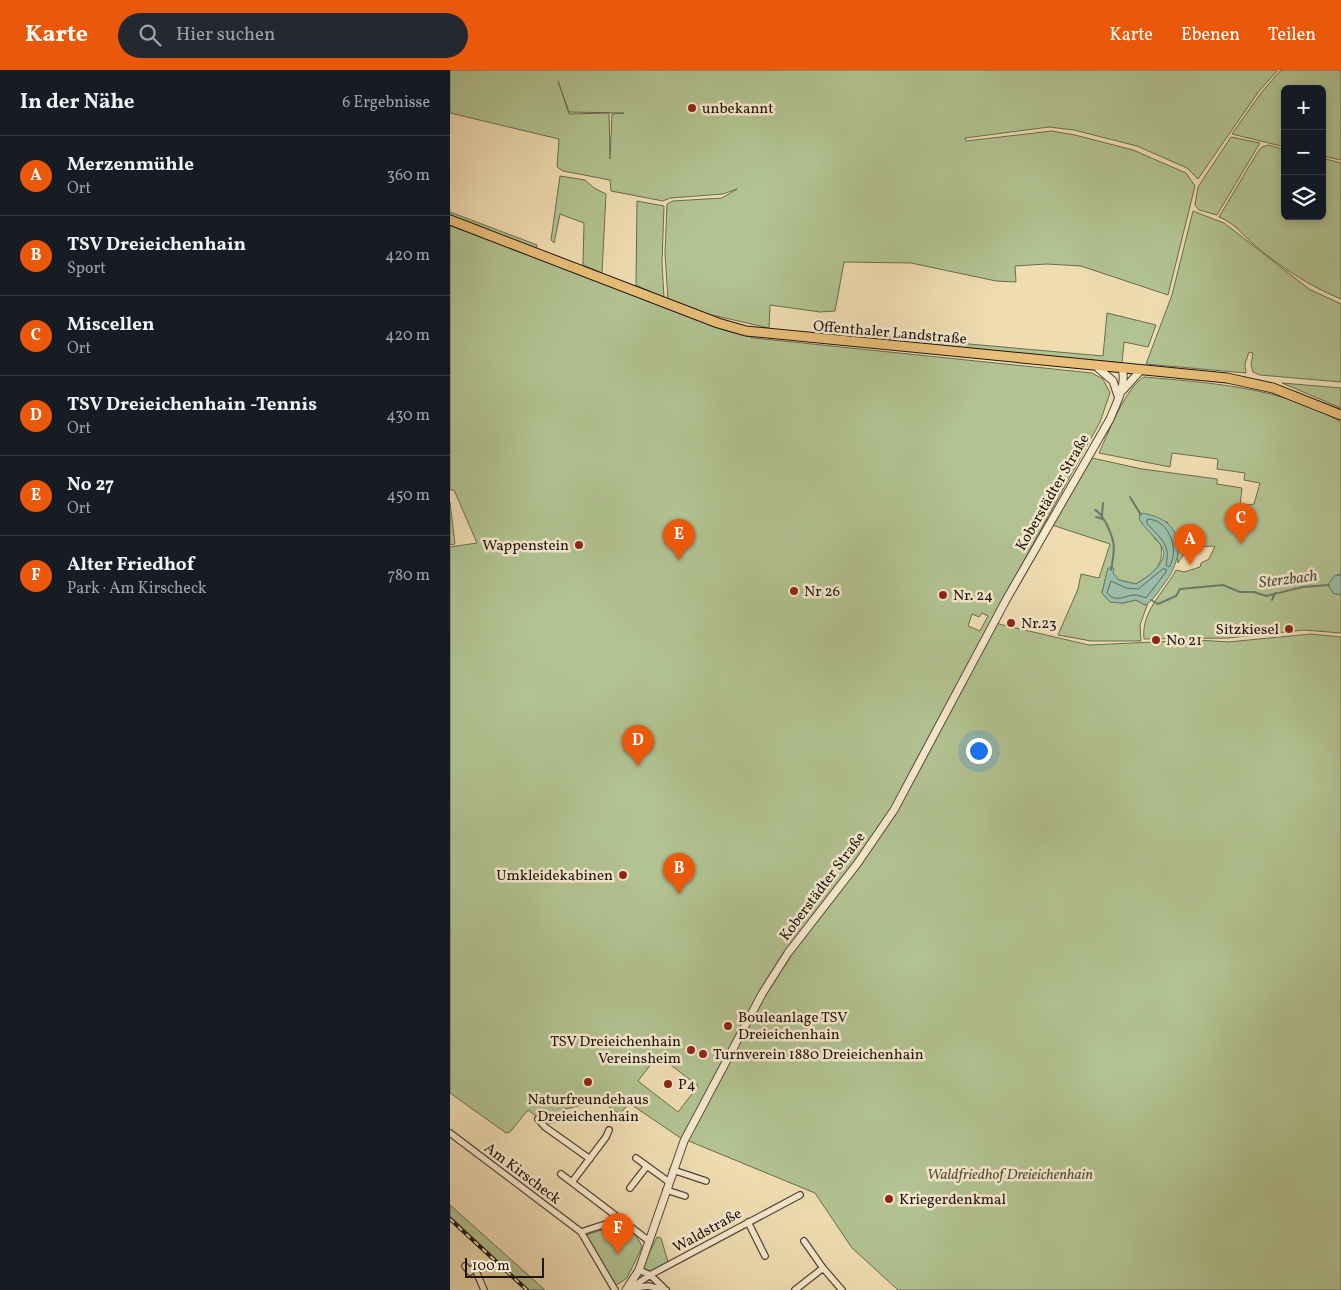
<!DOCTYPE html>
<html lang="de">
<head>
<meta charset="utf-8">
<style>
  body { margin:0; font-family:Vollkorn,serif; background:#242831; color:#f1f3f6 }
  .controls { position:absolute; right:15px; top:15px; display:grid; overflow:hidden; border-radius:8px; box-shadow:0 2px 8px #0003 }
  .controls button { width:45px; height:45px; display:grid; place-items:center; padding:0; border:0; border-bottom:1px solid #363941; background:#171b24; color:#f1f3f6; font:25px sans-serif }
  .scale { position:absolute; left:15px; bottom:12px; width:79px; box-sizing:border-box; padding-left:5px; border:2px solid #1f140f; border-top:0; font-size:14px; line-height:18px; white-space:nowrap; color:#1f140f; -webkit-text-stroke:4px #f5e8cc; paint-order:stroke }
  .you { position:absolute; left:528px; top:680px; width:18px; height:18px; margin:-12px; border:4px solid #fff; border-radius:50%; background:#1a73e8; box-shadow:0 0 0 8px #1a73e833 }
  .badge { display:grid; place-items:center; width:32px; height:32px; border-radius:50%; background:#ea580c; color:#fff; font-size:16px; font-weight:700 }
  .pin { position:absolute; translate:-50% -41px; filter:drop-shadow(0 1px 2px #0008) }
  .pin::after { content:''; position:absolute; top:26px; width:18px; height:15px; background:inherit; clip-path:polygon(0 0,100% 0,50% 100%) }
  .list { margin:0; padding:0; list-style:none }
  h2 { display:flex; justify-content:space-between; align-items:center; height:65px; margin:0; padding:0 20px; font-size:21px }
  h2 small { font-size:16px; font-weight:400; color:#9ea1a6 }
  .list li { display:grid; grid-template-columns:32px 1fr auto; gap:15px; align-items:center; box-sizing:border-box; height:80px; padding:0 20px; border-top:1px solid #363941 }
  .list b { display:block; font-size:19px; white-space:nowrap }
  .list p { margin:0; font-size:16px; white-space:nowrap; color:#9ea1a6 }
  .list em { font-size:16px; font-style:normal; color:#9ea1a6 }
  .icon { flex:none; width:28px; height:28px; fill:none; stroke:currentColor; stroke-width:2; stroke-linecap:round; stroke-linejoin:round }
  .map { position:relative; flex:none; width:891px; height:1220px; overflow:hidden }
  header { display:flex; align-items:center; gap:30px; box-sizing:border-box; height:70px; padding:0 25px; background:#ea580c; color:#fff }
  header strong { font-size:24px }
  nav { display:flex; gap:28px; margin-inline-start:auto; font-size:18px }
  .search { width:350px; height:45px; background:#242831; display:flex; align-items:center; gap:12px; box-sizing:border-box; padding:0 18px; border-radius:28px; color:#9ea1a6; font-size:19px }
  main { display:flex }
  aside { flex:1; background:#171b24 }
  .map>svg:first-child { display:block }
  .green { fill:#b2c291; stroke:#686b50; fill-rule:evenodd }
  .water { fill:#9bbca6; stroke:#69796a }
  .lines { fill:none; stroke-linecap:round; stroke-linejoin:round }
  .shore { stroke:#5d685a; stroke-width:1 }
  .stream { stroke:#69796a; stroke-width:2 }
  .minor-casing { stroke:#534638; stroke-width:8 }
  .tertiary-casing { stroke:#534638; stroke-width:9 }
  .primary-casing { stroke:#1f140f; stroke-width:11 }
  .minor { stroke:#f5e8cc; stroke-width:5.5 }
  .tertiary { stroke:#f5e8cc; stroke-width:7 }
  .primary { stroke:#e8be78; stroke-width:9 }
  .rail-casing { stroke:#1f140f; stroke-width:4 }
  .rail { stroke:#f5e8cc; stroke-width:2; stroke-dasharray:5.5; stroke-linecap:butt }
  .poi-dot { fill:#8f2418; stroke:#f5e8cc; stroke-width:2 }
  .labels { text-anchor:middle; stroke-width:5; stroke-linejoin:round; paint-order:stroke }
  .poi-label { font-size:15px; fill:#1f140f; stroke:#f5e8cc; text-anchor:start }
  .street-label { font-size:15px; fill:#1f140f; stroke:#f5e8cc }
  .park-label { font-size:15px; font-style:italic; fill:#52513c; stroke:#f5e8cc }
  .water-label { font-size:16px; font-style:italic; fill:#4a4f44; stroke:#f5e8cc }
</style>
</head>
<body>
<header>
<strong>Karte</strong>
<div class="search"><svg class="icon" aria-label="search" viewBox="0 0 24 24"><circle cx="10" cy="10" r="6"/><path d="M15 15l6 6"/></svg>Hier suchen</div>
<nav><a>Karte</a><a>Ebenen</a><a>Teilen</a></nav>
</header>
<main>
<aside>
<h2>In der Nähe<small>6 Ergebnisse</small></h2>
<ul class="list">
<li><span class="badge">A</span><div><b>Merzenmühle</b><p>Ort</p></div><em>360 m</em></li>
<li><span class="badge">B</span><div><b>TSV Dreieichenhain</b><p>Sport</p></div><em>420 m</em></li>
<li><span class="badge">C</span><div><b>Miscellen</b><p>Ort</p></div><em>420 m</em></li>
<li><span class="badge">D</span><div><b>TSV Dreieichenhain -Tennis</b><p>Ort</p></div><em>430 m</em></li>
<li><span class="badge">E</span><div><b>No 27</b><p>Ort</p></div><em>450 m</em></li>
<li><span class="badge">F</span><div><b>Alter Friedhof</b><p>Park · Am Kirscheck</p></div><em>780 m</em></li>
</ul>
</aside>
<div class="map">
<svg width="891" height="1220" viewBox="0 0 891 1220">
  <rect width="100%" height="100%" fill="#efdcb1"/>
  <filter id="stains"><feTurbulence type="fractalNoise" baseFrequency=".004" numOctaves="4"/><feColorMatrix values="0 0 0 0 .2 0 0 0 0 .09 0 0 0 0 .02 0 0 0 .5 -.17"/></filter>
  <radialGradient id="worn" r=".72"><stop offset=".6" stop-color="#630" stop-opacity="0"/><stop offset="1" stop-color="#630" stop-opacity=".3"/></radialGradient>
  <path class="green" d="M0 0H828L809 21 748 109 737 98 687 76 624 60 599 57 515 68 516 71 602 61 625 65 683 80 736 103 745 116 718 225 631 196 597 194 565 196 566 212 546 211 461 193 394 192 385 241 370 242 320 235 319 258 253 243 218 230 215 184 217 134 223 131 272 128 287 119 273 124 220 128 213 131 161 121 160 110 113 101 107 97 109 69 0 43ZM108 11 119 42 174 43 162 44 160 89 159 43 119 44Z
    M831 0H891V90L872 86V19H835V77L782 64 811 23Z
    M781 67 810 73 767 145 749 140 745 135 748 117Z
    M819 75 835 80V146H872V88L891 93V229C859 216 829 196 802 173 790 162 784 153 769 147L807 83 812 77Z
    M110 106 135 110 144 118 156 124 152 203 133 195 134 153 110 144 104 173 101 170Z
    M187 131 214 136 212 193 214 228 186 215Z
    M743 141 774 153 859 219 891 234V312L810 305 803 302 801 295 803 283 799 282 795 294 796 303 696 294 722 225Z
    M0 142 87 175 86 179 0 147Z
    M0 154 274 260 304 268 642 303 653 309 660 323 650 352 543 547 549 554 639 575 748 570 778 572 861 564 891 567V1220H448L402 1178 365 1123 229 1067 179 1033 170 1044 150 1031 115 1039 117 1050 97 1054 94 1044 86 1046 78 1040 60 1062 56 1063 0 1023V477L27 473 4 420H0ZM532 543 538 546 530 561 518 556 522 544 529 547ZM208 985 248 1016 228 1042 188 1011Z
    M657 243 706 255 698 277 674 272 672 293 374 266V263L430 266 653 286Z
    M694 307C761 313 832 317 891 352V505L888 504 878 515 883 523 891 525V563L854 560 778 568 694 569C691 541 713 524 726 500L734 502 750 497 751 493 759 489 765 476 742 477V482H735L728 493C727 477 728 466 716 451L704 468 711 475C714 497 704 502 686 514L669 510 658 498 652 523 660 532 673 533 686 530 695 535 698 533 690 555 691 571H641L608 565 628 519 631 504 649 508 660 474 602 455 642 388 692 399 767 409V414L792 418 790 436 804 434 810 413 794 410 795 403 767 399 768 389 722 383 720 397 649 383C658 363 676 317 694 307Z
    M832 313 891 318V338Z
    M0 432 5 474 0 475Z
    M0 1135 95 1220H79L0 1146Z
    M167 1155C179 1157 188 1166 192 1177L177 1208 165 1216 136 1165Z
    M207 1167 211 1168 218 1192 199 1202 192 1198Z"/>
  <path class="water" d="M690 443C736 448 737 487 711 518 707 524 702 531 696 535L686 530 673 533 660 532 652 523 658 498H664L663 503 669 510 686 514C698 507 723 490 710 474 703 465 695 459 689 449Z
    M891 505V525L883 523 878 515 884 506Z"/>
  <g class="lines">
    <path class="shore" d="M698 449C720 450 730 481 719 497L716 495C721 473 710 469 697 453Z
      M713 499H716V502L696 528C693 527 689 525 684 525 674 526 666 533 657 523L661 511 676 518 688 519Z"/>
    <path class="stream" d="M680 427 691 445
      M645 440C651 443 652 447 656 453 666 473 665 478 661 500
      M652 445 653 433
      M646 447 653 449
      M701 530 708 534 726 526 730 519 773 515 790 522H804L816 526 853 517 879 515
      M822 530 825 523"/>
    <defs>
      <path id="minor" d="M88 1049 95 1057 140 1089
        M0 1063 131 1162 171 1149
        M186 1088 219 1112
        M223 1100 256 1111
        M111 1104 199 1171
        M122 1112 156 1067 159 1060
        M180 1118 197 1096
        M216 1120 235 1126
        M298 1152 315 1186
        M131 1162 165 1220
        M354 1171 373 1198 392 1220
        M15 1196 20 1202 23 1198 26 1201 34 1220
        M189 1200 200 1205 213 1217
        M184 1218 198 1216 216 1220
        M178 1220 200 1205 350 1125
        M345 1220 373 1198"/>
      <path id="tertiary" d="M647 297 663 311 668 326
        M673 320 691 300
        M176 1220 189 1200 234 1071 312 924 338 883 407 794 444 740 556 530 660 349C666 334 677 314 672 299"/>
      <path id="primary" d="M0 150 268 253 296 261 777 308 823 318 891 345"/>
    </defs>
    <use href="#minor" class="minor-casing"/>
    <use href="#tertiary" class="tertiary-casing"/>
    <use href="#primary" class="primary-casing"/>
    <use href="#minor" class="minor"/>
    <use href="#tertiary" class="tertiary"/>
    <use href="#primary" class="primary"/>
    <defs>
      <path id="rail" d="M0 1149 77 1220"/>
    </defs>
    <use href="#rail" class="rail-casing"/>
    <use href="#rail" class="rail"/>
  </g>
  <g class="poi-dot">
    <circle cx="242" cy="38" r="5"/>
    <circle cx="129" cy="475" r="5"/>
    <circle cx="344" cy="521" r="5"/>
    <circle cx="493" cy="525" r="5"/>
    <circle cx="561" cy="553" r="5"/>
    <circle cx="839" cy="559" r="5"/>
    <circle cx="706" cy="570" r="5"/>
    <circle cx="173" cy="805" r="5"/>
    <circle cx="278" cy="956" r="5"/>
    <circle cx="241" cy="980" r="5"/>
    <circle cx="253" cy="984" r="5"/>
    <circle cx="138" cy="1012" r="5"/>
    <circle cx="218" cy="1014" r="5"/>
    <circle cx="439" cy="1129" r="5"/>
  </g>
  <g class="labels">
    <g class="poi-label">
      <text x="252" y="43">unbekannt</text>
      <text x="119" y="480" text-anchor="end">Wappenstein</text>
      <text x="354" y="526">Nr 26</text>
      <text x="503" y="530">Nr. 24</text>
      <text x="571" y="558">Nr.23</text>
      <text x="829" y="564" text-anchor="end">Sitzkiesel</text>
      <text x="716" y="575">No 21</text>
      <text x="163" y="810" text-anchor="end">Umkleidekabinen</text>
      <text x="288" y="952">Bouleanlage TSV<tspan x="288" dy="17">Dreieichenhain</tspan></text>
      <text x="231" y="976" text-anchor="end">TSV Dreieichenhain<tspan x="231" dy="17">Vereinsheim</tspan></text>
      <text x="263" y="989">Turnverein 1880 Dreieichenhain</text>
      <text x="228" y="1019">P4</text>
      <text x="138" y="1034" text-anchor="middle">Naturfreundehaus<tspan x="138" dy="17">Dreieichenhain</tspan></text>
      <text x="449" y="1134">Kriegerdenkmal</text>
    </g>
    <g class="street-label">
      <text transform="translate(440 262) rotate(5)" y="5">Offenthaler Landstraße</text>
      <text transform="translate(602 422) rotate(-60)" y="5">Koberstädter Straße</text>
      <text transform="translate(372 816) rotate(-53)" y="5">Koberstädter Straße</text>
      <text transform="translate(73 1103) rotate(37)" y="5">Am Kirscheck</text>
      <text transform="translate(257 1160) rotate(-29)" y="5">Waldstraße</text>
    </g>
    <g class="park-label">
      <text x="560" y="1109">Waldfriedhof Dreieichenhain</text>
    </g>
    <g class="water-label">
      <text transform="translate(838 508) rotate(-7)" y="6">Sterzbach</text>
    </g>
  </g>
  <rect width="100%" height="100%" filter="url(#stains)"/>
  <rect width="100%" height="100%" fill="url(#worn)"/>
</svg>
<div class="controls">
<button>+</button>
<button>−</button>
<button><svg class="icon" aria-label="layers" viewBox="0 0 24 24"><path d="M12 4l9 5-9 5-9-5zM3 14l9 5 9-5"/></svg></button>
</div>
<div class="scale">100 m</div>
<div class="you"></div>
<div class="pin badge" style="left:740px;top:495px">A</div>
<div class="pin badge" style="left:229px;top:824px">B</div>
<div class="pin badge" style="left:791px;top:474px">C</div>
<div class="pin badge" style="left:188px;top:696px">D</div>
<div class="pin badge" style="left:229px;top:490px">E</div>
<div class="pin badge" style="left:168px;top:1184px">F</div>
</div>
</main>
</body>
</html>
